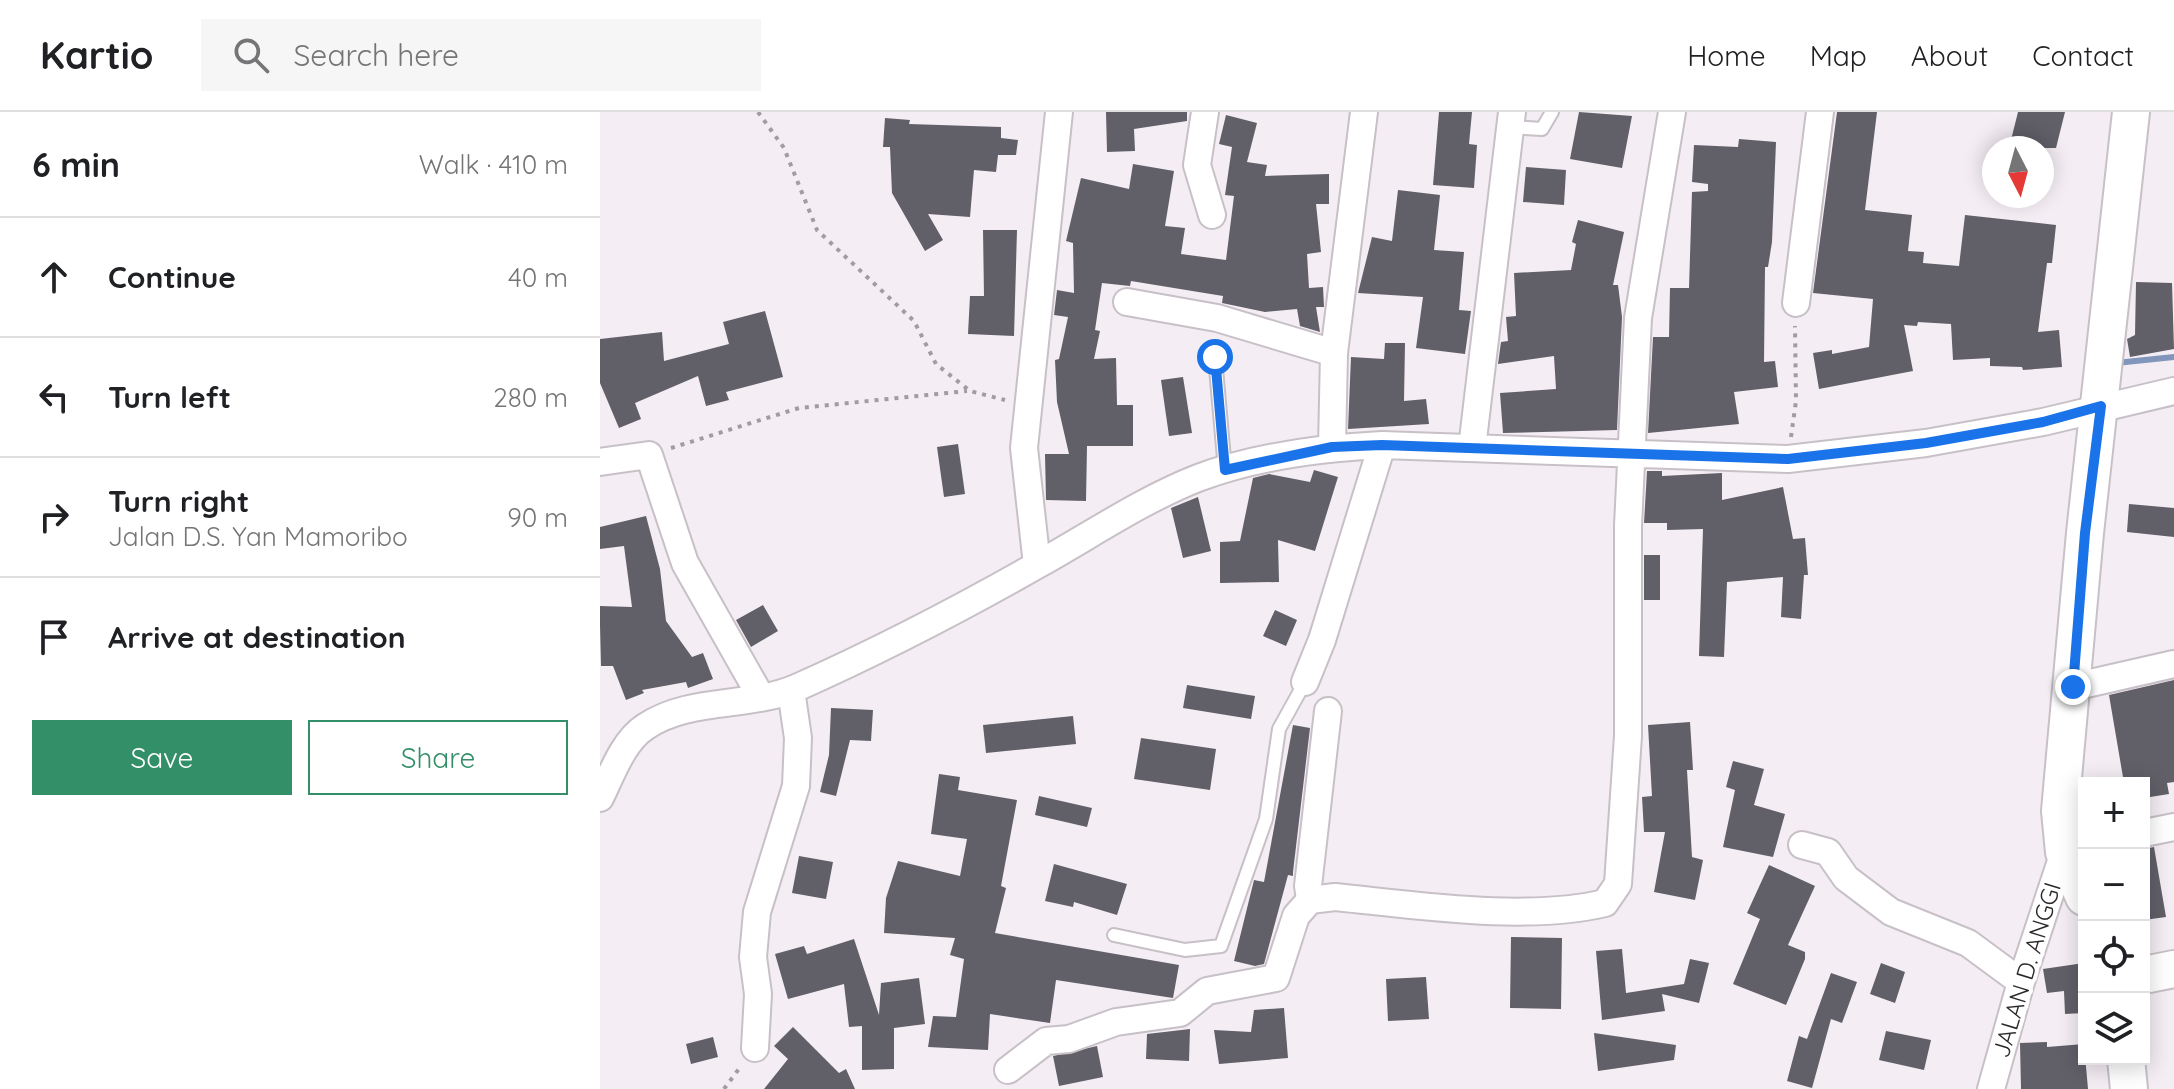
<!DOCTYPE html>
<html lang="en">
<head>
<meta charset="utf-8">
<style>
  body { margin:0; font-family:Quicksand,sans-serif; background:#f6f6f6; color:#202124 }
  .controls { position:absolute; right:24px; bottom:24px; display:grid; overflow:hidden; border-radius:0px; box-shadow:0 4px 20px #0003 }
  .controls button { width:72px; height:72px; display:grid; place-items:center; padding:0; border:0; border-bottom:2px solid #e0e0e0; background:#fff; color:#202124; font:40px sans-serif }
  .compass { position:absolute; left:1382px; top:24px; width:72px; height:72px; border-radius:50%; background:#fff; box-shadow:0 4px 20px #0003; rotate:174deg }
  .stop { position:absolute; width:24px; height:24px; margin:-18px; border:6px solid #1a73e8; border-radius:50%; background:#fff }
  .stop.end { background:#1a73e8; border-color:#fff; box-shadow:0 2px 8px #0008 }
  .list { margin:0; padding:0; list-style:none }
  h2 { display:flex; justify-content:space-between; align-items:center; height:104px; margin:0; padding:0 32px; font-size:34px }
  h2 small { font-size:26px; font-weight:400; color:#757577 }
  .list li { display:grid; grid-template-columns:52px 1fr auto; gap:24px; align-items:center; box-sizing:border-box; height:120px; padding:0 32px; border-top:2px solid #e0e0e0 }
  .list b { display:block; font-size:30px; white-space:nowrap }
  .list p { margin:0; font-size:26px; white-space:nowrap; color:#757577 }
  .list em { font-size:26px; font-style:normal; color:#757577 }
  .actions { display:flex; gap:16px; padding:24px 32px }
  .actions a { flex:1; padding:18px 0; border:2px solid #338f67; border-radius:0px; text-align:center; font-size:28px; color:#338f67 }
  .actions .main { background:#338f67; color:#fff }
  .icon { flex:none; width:44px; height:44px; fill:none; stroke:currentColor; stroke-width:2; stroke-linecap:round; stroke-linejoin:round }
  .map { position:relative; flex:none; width:1574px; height:977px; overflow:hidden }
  header { display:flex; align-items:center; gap:48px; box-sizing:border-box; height:112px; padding:0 40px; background:#fff; border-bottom:2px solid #e0e0e0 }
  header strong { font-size:38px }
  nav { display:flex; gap:44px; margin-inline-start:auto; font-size:28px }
  .search { width:560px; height:72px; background:#f6f6f6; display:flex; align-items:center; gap:20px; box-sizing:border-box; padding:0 28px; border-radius:0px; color:#757577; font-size:30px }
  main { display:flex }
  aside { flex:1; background:#fff }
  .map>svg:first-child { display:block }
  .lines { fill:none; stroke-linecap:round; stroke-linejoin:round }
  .stream { stroke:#8296bc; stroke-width:6 }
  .building { fill:#615f68 }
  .lane-casing { stroke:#c8c0c7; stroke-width:16 }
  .street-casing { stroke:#c8c0c7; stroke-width:30 }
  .secondary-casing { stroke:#c8c0c7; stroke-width:40 }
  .path { stroke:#a29ca2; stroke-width:4; stroke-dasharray:4 6; stroke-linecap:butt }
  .lane { stroke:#fff; stroke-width:12 }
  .street { stroke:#fff; stroke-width:26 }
  .secondary { stroke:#fff; stroke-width:36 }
  .route { stroke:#1a73e8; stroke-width:10 }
  .labels { text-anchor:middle; stroke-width:8; stroke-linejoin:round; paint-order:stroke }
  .street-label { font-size:24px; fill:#2c292c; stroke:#fff }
</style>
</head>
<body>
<header>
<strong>Kartio</strong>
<div class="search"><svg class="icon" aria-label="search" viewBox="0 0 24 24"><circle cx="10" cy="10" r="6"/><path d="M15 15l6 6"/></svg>Search here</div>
<nav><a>Home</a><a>Map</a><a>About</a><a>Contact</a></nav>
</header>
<main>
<aside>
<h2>6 min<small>Walk · 410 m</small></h2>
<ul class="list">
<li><svg class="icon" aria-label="ahead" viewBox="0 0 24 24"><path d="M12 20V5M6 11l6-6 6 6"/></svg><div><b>Continue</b></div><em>40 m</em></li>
<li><svg class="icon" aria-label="left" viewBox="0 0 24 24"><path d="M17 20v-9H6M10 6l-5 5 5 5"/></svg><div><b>Turn left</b></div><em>280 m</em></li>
<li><svg class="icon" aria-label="right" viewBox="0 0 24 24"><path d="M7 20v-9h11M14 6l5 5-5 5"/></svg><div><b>Turn right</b><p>Jalan D.S. Yan Mamoribo</p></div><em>90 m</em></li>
<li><svg class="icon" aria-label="arrive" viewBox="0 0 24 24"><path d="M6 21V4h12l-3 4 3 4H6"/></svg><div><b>Arrive at destination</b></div></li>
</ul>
<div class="actions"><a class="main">Save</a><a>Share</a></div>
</aside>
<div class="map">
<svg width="1574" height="977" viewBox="0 0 1574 977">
  <rect width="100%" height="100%" fill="#f5edf4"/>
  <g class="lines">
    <path class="stream" d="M1516 251 1574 245"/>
  </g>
  <path class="building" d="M506 0H587V9L534 17 535 39 507 40Z
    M839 0H872L869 32 877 33 874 76 833 73Z
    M979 0 1032 4 1022 56 970 47Z
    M1237 0H1277L1265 98 1312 103 1308 139 1324 140 1323 151 1359 154 1365 103 1456 113 1452 151H1447L1438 220 1459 218 1462 255 1423 258 1422 255 1390 254V246L1353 248 1351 212 1318 210 1317 214 1304 213 1313 259 1219 277 1213 241 1232 238V242L1269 235 1273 187 1213 181Z
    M1418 0H1465L1456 36H1409Z
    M626 3 657 11 647 50 667 53 665 64 729 62V92H716L721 140 707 142 709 176 723 175 724 195H716L720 220 700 214 697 197 665 200 622 191 623 184 531 169 530 174 502 171 495 218 500 219 494 247 516 246 517 293H533V334H487L486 389 446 388 445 342H469L457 290 455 248 459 247 468 205 454 203 457 178 474 181 473 131 466 129 481 66 529 77 533 52 574 59 565 114 585 116 581 142 626 148 634 84 625 83 632 35 619 32Z
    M285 6 310 8 309 12 401 15V26L418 28 416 43H398L396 60 374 58 370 105 328 102 343 128 325 139 292 81 290 35H283Z
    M1139 27 1176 30 1172 130 1168 155H1165L1164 250 1175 249 1178 275 1134 280 1139 312 1048 321 1053 225H1069L1070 176H1089L1092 80 1108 79V72L1092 70 1094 33 1138 35Z
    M926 55 966 58 964 93 923 90Z
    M798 78 840 83 834 138 864 140 859 198 871 199 865 242 816 236 823 185 758 181 772 125 792 129Z
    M978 108 1024 120 1013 173H1018L1022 205 1017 318 903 321 900 281 956 277 954 244 898 252 901 230 908 229 906 205 916 204 914 161 971 158 976 132 972 130Z
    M383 118H417L414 224 368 222 370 184H384Z
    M1536 170 1572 171 1574 237 1530 245 1527 227 1535 223Z
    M165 199 183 265 126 280 129 288 106 294 98 264 35 291 41 307 19 316 0 271V227L62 220 64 249 129 232 123 210Z
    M785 231H805L804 289 826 287 829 312 748 317 751 245 784 247Z
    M583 265 592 321 569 324 561 268Z
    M358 332 365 382 344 385 337 335Z
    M714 358 738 365 715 439 678 428 679 470 620 471V430L640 429 653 366 669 362 710 370Z
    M1047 359H1062V364L1122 361V388L1183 375 1193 427 1205 426 1208 463H1204L1201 507 1181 505 1183 465 1127 470 1124 545 1099 544 1103 417 1067 418V411H1044Z
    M598 385 611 439 583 446 571 396Z
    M1529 392 1574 396V425L1527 420Z
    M46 404 60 457 66 509 92 545 103 541 113 567 88 576 86 570 42 578 44 581 26 588 13 554H1L0 513V494L32 495 24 434 0 437V415Z
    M1044 443H1060V488H1044Z
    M163 493 178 519 151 535 136 508Z
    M675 498 697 508 686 534 663 524Z
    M1574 568V670L1567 671 1569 682 1544 686V671H1524L1509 583Z
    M587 573 655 584 651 607 583 596Z
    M231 596 273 598 271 629 250 628 236 684 220 680 229 643Z
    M473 604 476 632 386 641 383 613Z
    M1090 610 1093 658H1087L1092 745 1103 748 1095 788 1054 780 1065 720H1044L1042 685 1052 684 1048 613Z
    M693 613 710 616 693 760V764L688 763 664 852 655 854 634 849 654 768 664 770Z
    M541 626 616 637 610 678 534 667Z
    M1133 649 1164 657 1154 693 1185 702 1173 745 1123 735 1135 678 1126 675Z
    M339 662 360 665 358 678 417 688 401 774 406 776 395 821 579 853 573 886 456 868 450 911 390 902 388 938 328 935 333 904 356 905 364 847 350 843 355 826 284 821 286 786 298 749 360 764 367 727 331 722Z
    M439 684 492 696 487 715 435 703Z
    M1554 735 1566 805 1544 808V737Z
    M199 744 233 750 226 787 192 781Z
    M454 752 527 772 517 803 474 790 473 795 445 789Z
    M1169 753 1215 774 1188 833 1205 840V847L1186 893 1133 872 1160 807 1147 801Z
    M911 825 962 826 961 897 910 896Z
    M254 827 279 903 281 871 319 866 325 912 294 916V957L262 958V914L249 915 244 872 188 887 175 842 204 834 207 842Z
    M1022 837 1026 881 1084 872 1090 847 1109 851 1099 891 1062 882 1065 899 1002 908 996 839Z
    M1281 851 1305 860 1295 891 1270 882Z
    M1484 851V901L1465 902 1464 879 1447 881 1443 857Z
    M1231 861 1257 870 1242 911 1231 907 1212 976 1187 969 1199 924 1207 927Z
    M826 865 829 907 788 909 786 867Z
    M684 896 688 946 619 952 614 918 651 920 654 898Z
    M193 915 239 961 246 957 255 977H164L188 947 174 934Z
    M590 917 589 949 546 947 547 922Z
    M1286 919 1331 928 1324 958 1279 948Z
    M994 921 1076 933 1074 948 998 959Z
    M113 925 118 945 91 952 86 932Z
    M1447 930V935L1484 932 1488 977H1421L1420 931Z
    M497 934 503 965 459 974 453 944Z"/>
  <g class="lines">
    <defs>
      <path id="lane" d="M910 15 942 17 952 0
        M615 245 625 358
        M514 823 585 838 621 834 666 707 679 617 705 570"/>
      <path id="street" d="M605 0 597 53 612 103
        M527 190 617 206 734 241
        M1196 191 1220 0
        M732 335 734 241 764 0
        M872 336 912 0
        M0 350 49 343 85 451 161 585
        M437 453 424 336 459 0
        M705 570 722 528 782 333
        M1473 575 1574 552
        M0 686C11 664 23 629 45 615 89 585 149 596 196 576 279 539 360 497 439 452 491 423 542 388 598 366 656 344 720 336 782 333L1188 347 1326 331 1443 310 1574 279
        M1544 721 1574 715
        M1202 733 1228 740 1246 766 1291 800 1368 831 1421 870
        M710 788 708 774 728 599
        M155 936 158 882 153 845 157 800 196 674 198 626 191 578
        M408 958 446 929 469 927 516 910 580 901 607 879 676 866 696 804 710 788 735 785C816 793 926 810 1005 791L1018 772 1028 624V414L1038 206 1072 0
        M1391 977 1421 870 1464 740 1484 735"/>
      <path id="secondary" d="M1484 785 1464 740 1460 699 1485 421 1531 0
        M1544 863 1574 857
        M1526 947 1529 977"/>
    </defs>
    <use href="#lane" class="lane-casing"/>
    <use href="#street" class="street-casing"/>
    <use href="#secondary" class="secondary-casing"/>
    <path class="path" d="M158 0 184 36 217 118 314 209 336 252 370 279 405 288
      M1191 325 1196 289 1195 214
      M71 336 199 296 367 279
      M124 977 141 954"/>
    <use href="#lane" class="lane"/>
    <use href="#street" class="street"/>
    <use href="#secondary" class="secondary"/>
  </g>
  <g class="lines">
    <path class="route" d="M615 245 625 358 732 335 782 333 1188 347 1326 331 1443 310 1501 294 1485 421 1473 575"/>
  </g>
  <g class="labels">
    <g class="street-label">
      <text transform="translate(1427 858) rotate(-73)" y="8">JALAN D. ANGGI</text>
    </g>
  </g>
</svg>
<div class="controls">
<button>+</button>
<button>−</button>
<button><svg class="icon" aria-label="locate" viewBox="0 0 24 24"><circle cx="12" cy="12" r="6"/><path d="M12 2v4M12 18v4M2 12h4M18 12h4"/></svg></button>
<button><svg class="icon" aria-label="layers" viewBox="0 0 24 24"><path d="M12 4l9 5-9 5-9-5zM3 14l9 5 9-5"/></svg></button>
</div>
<svg class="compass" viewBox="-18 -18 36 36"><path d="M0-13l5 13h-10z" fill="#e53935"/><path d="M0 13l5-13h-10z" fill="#757577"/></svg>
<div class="stop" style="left:615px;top:245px"></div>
<div class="stop end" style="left:1473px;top:575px"></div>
</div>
</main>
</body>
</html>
